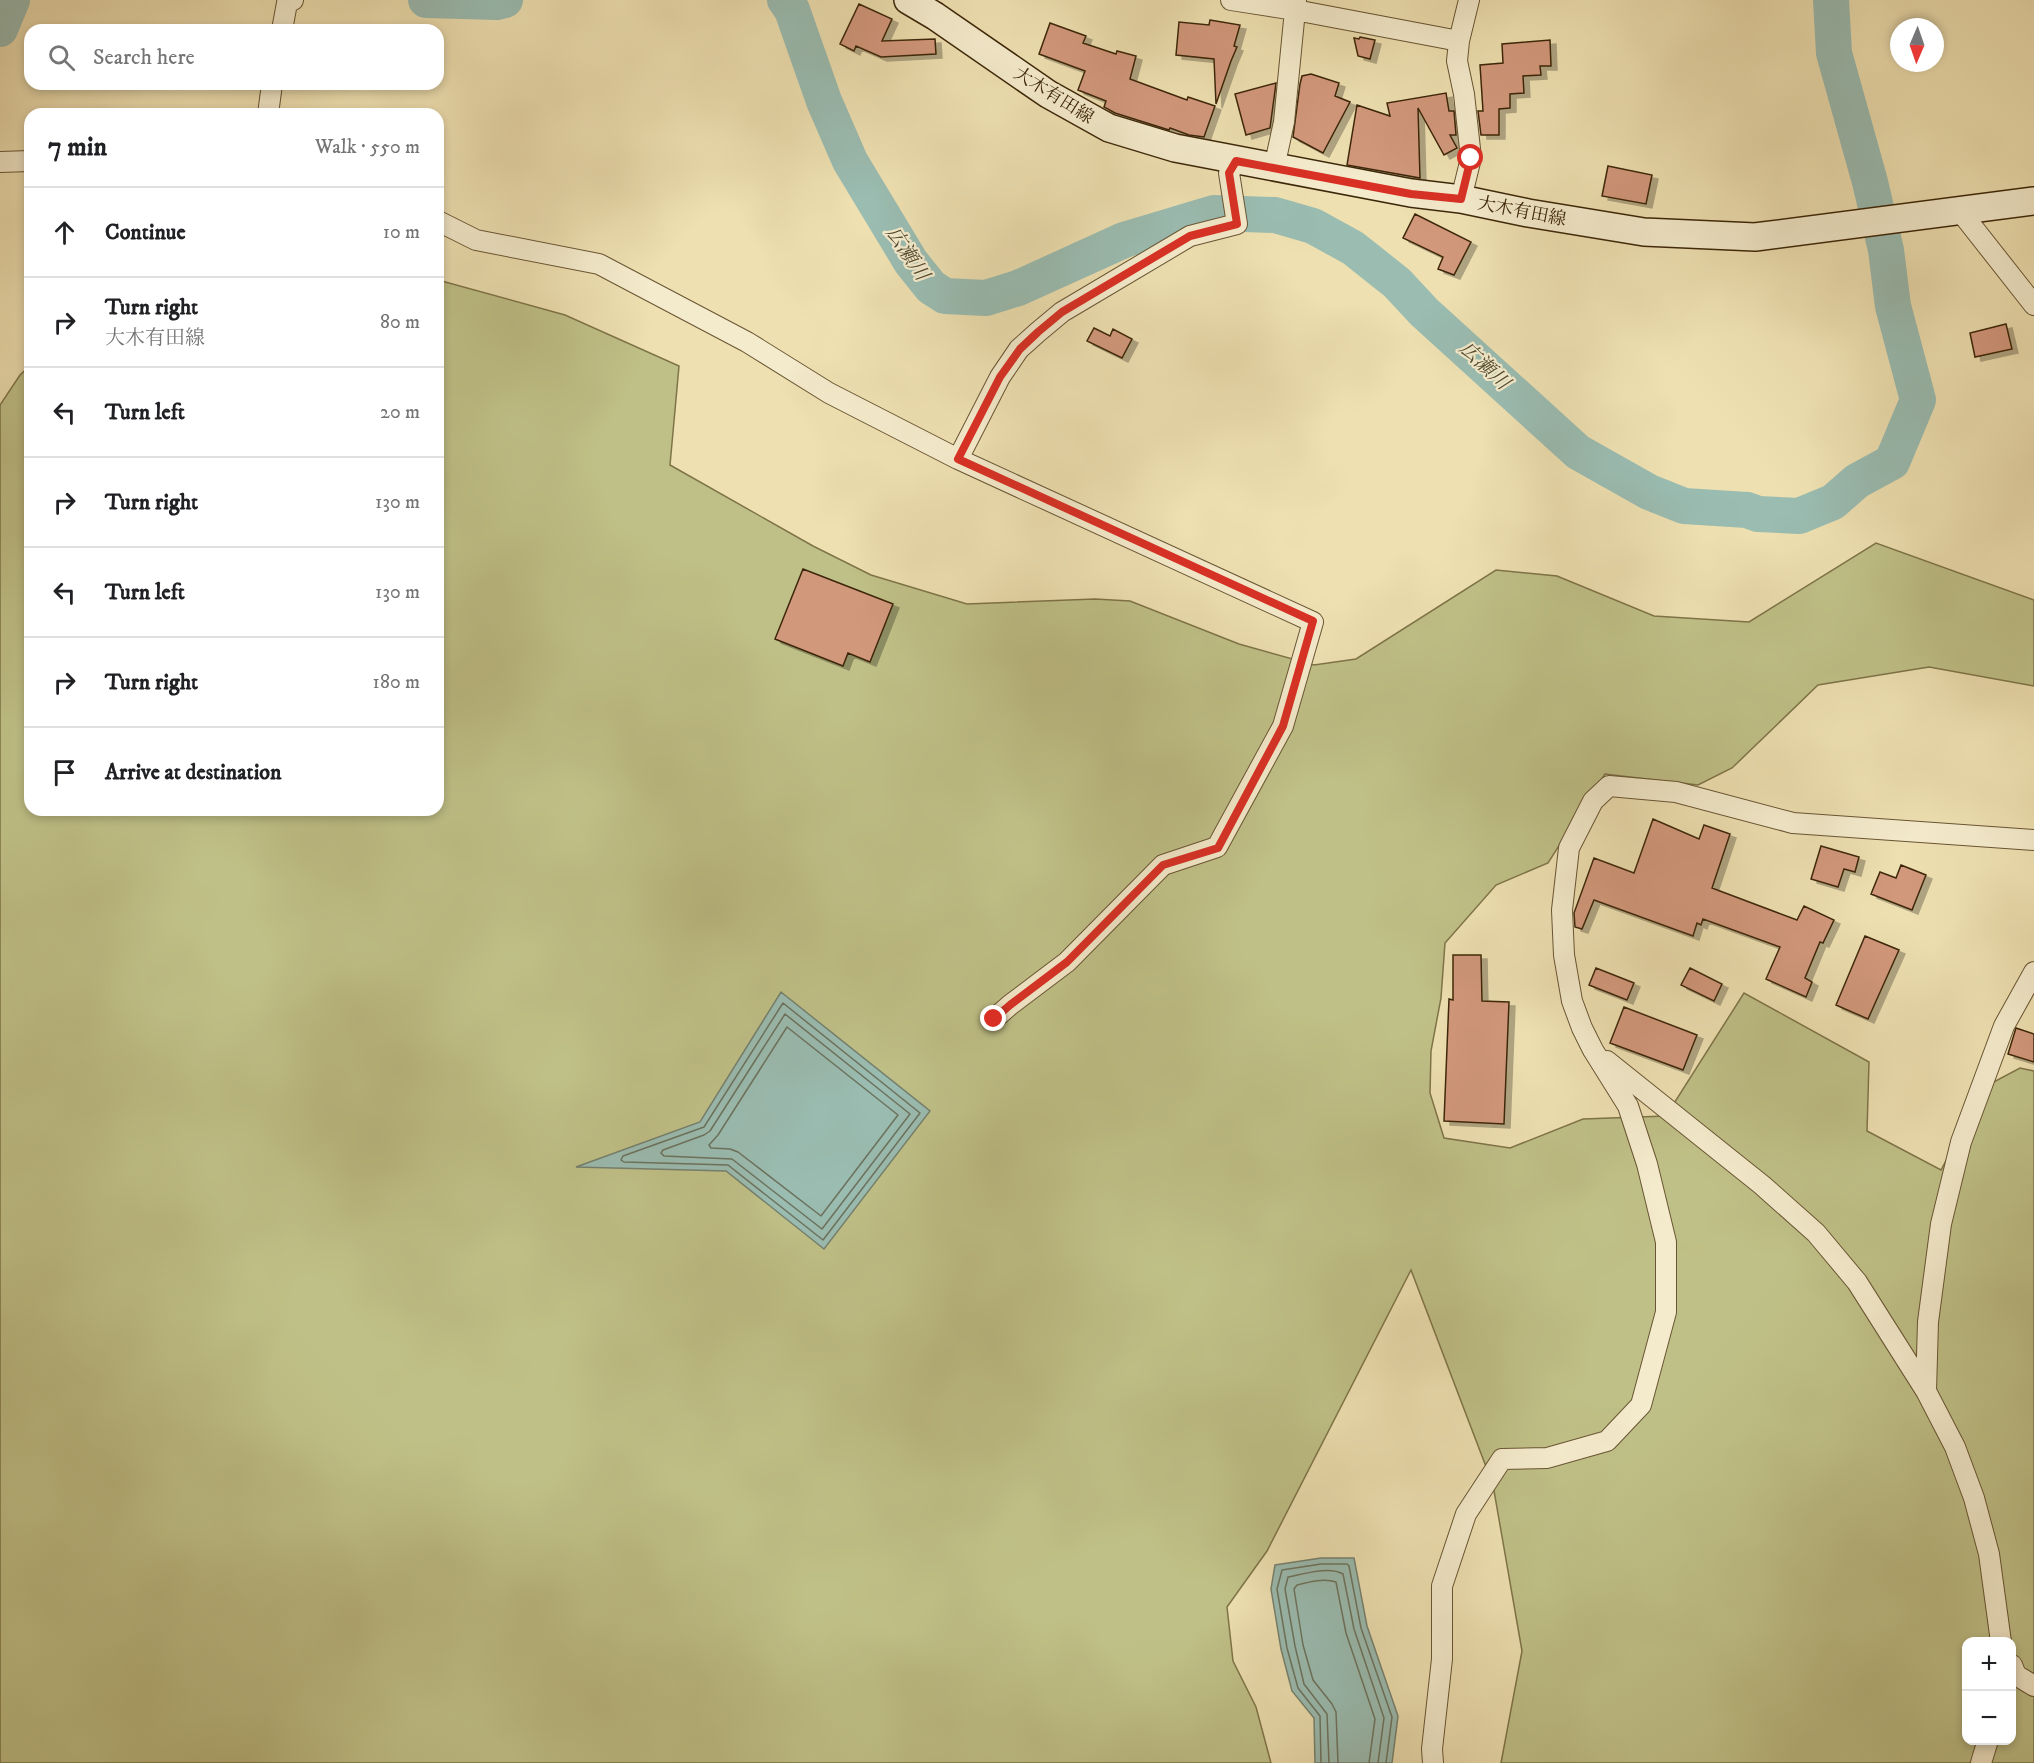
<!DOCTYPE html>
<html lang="en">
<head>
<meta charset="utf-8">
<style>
  body { margin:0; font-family:"IM FELL DW Pica","Noto Serif JP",serif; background:#f6f6f6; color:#202124 }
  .controls { position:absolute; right:18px; bottom:18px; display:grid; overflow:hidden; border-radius:12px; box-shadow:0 3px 9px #0003 }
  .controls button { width:54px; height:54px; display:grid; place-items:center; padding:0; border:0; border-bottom:2px solid #e0e0e0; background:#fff; color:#202124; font:30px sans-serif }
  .compass { position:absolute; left:1890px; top:18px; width:54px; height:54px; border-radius:50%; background:#fff; box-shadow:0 3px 9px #0003; rotate:182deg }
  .stop { position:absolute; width:18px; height:18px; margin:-14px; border:4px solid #d93025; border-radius:50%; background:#fff }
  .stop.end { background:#d93025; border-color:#fff; box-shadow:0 2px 6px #0008 }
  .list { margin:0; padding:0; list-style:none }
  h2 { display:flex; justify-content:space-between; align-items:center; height:78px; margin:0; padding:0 24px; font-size:26px }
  h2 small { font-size:20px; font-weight:400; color:#757577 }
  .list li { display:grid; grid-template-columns:39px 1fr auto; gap:18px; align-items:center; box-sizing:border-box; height:90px; padding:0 24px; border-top:2px solid #e0e0e0 }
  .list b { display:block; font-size:22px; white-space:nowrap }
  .list p { margin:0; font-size:20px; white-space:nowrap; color:#757577 }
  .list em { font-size:20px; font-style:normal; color:#757577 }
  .icon { flex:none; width:33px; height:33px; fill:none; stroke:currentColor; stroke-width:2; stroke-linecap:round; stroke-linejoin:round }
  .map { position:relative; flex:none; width:2034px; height:1763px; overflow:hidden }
  .search { position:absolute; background:#fff; box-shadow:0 3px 9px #0003; left:24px; top:24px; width:420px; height:66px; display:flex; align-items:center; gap:15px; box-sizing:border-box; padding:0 21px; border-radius:18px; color:#757577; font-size:22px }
  .panel { position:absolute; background:#fff; box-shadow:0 3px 9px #0003; left:24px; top:108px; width:420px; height:708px; border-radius:18px }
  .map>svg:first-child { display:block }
  .green { fill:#bfc087; stroke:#7e7448; stroke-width:1.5; fill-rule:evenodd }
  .water { fill:#9abcb1; stroke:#75806e; stroke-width:1.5 }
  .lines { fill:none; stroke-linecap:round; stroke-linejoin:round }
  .shore { stroke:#6c725d; stroke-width:1.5 }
  .river { stroke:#9abcb1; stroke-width:36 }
  .building { fill:#d2987c; stroke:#3d2709; stroke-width:1.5; filter:url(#shadow) }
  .street-casing { stroke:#695533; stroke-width:22 }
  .secondary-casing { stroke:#3d2709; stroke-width:30 }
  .street { stroke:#f4ebcc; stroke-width:20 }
  .secondary { stroke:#f4ebcc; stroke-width:27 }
  .route { stroke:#d93025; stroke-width:8 }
  .labels { text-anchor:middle; stroke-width:4.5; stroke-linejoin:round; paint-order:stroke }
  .street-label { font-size:18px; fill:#3d2709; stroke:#f4ebcc }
  .water-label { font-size:20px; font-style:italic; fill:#544c33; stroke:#f4ebcc }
</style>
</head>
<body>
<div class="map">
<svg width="2034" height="1763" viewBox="0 0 2034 1763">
  <defs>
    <filter id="shadow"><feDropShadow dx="6" dy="4" stdDeviation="0" flood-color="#0004"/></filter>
  </defs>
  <rect width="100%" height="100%" fill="#eee0b1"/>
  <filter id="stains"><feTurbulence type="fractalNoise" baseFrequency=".00333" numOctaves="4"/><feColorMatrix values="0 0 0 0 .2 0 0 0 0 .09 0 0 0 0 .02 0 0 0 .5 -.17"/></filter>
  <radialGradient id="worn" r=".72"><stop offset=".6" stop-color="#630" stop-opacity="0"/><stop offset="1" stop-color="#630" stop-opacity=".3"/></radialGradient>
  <path class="green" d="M438 280 565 315 679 366 670 465 813 546 871 575 967 604 1095 599 1130 601 1239 644 1314 665 1356 659 1496 570 1557 576 1654 616 1749 622 1876 543 2034 600V686L1929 667 1818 685 1732 768 1698 785 1605 774 1548 863 1496 885 1445 943 1441 998 1431 1051 1430 1093 1444 1138 1510 1148 1583 1119 1666 1116 1744 993 1869 1062 1867 1131 1941 1170 1986 1086 2020 1068 2034 1071V1763H1501L1522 1651 1493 1485 1411 1270 1267 1551 1227 1607 1233 1661 1256 1707 1271 1763H0V405L20 375 30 366V810H438ZM1966 1642H2012V1740H1966Z"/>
  <path class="water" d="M781 992 930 1111 824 1249 726 1171 576 1167 700 1122Z
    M1321 1558H1354L1367 1626 1398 1716 1392 1763H1315L1314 1718 1292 1691 1281 1649 1271 1589 1275 1565Z"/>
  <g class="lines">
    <path class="shore" d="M783 1003 920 1113 823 1240 728 1165 624 1162 621 1160 623 1156 704 1127Z
      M785 1014 910 1114 822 1229 732 1159 664 1156 661 1153 663 1150 704 1135 710 1131Z
      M787 1027 898 1115 821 1216 738 1152 730 1149 711 1148 709 1145 718 1135Z
      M1321 1763 1320 1716 1298 1688 1287 1648 1277 1589 1282 1570 1321 1564H1347L1349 1566 1361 1628 1392 1717 1386 1763
      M1329 1763 1327 1714 1304 1684 1295 1646 1285 1589 1288 1577C1304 1574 1329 1566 1343 1574L1354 1629 1384 1718 1378 1763
      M1338 1763 1336 1712 1332 1704 1313 1680 1303 1645 1294 1589 1297 1585C1309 1582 1324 1578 1336 1582L1346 1633 1375 1719 1369 1763"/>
    <path class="river" d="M426 0 497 2 505 0
      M785 0 792 10 824 101 850 161 911 262 931 287 945 296 986 298 1018 288 1124 240 1214 213 1275 215 1313 226 1353 248 1397 283 1424 312 1578 452 1649 492 1684 506 1747 510 1758 514 1799 516 1833 502 1857 481 1892 462 1918 400 1893 306 1886 250 1870 182 1834 53 1831 0
      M0 29 12 0"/>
  </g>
  <path class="building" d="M859 4 892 19 882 41 935 39 936 54 881 57 856 46 854 51 840 44Z
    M1210 20 1240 25 1234 46 1237 47 1231 61 1216 104 1214 59 1176 55 1179 22 1209 25Z
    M1050 23 1086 36 1083 43 1116 54 1117 51 1136 56 1130 79 1187 100 1188 97 1215 106 1204 137 1189 135 1170 128 1169 130 1115 113 1104 107 1106 101 1078 90 1085 71 1039 54Z
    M1360 37 1375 40 1370 59 1358 56 1354 38 1359 39Z
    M1550 40 1551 66H1540L1541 75 1523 76 1524 93 1510 94V108L1499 109V135H1481L1478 111H1483L1480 65 1503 63 1502 44Z
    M1311 74 1339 83 1335 96 1350 102 1323 153 1293 137 1300 84 1302 76Z
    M1276 83 1270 128 1246 135 1235 94Z
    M1446 93 1449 111H1454L1456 135H1450L1457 148 1444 155 1418 108 1420 178 1347 165 1357 105 1390 116 1387 103Z
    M1608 166 1652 175 1646 204 1602 196Z
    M1415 214 1471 242 1454 275 1438 269 1443 257 1403 238Z
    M2006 324 2012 349 1975 357 1970 333Z
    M1094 328 1110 336 1113 329 1132 339 1122 358 1087 341Z
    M803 569 893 604 870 662 848 653 843 666 775 639Z
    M1653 819 1699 839 1704 825 1730 834 1712 888 1797 920 1804 906 1834 920 1823 943 1820 942 1805 978 1812 982 1806 997 1766 979 1780 947 1703 919 1701 925 1697 923 1693 936 1594 900 1582 929 1575 927 1574 913 1594 858 1634 873Z
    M1821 846 1859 857 1855 872 1844 869 1838 887 1811 879Z
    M1901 865 1926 875 1912 910 1871 894 1880 872 1896 878Z
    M1865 936 1899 950 1868 1019 1836 1005Z
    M1453 955H1481L1482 1001 1509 1002 1504 1124 1444 1121 1449 999 1453 1000Z
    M1596 968 1634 983 1627 1000 1589 985Z
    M1690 968 1722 984 1714 1001 1681 985Z
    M1624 1007 1697 1035 1683 1070 1610 1043Z
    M2016 1028 2034 1034V1062L2008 1054Z"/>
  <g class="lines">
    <defs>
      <path id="street" d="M1231 0 1295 10 1459 41
        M282 30 287 3 293 0
        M268 114 272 84
        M0 162 30 161
        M1274 168 1284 122 1296 0
        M1461 199 1471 158 1464 94 1457 61 1459 41 1469 0
        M1960 211 2034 305
        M438 221 476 240 599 264 747 342 829 393 958 459 1313 622 1283 726 1217 847 1163 865 1067 962 1010 1005 994 1019
        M958 459 1000 377 1019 349 1038 332 1062 312 1190 236 1237 224 1229 173 1236 161
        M1607 1061 1762 1185 1816 1233 1857 1282 1926 1391 1955 1447 1974 1498 1989 1554 2001 1642
        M1926 1391 1928 1322 1941 1224 1961 1142 2004 1026 2034 972
        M2012 1665 2016 1675 2034 1686
        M1433 1763 1432 1749 1442 1659V1586L1466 1514 1502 1459 1547 1458 1607 1441 1641 1405 1666 1312V1242L1647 1164 1628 1106 1593 1050 1582 1028 1572 1001 1564 955 1562 910 1569 848 1593 801 1609 786 1676 792 1793 823 2034 840
        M1981 1763 1988 1740"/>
      <path id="secondary" d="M908 0 935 16 1048 94 1109 128 1175 148 1411 193 1461 199 1528 213 1644 232 1755 237 2034 201"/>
    </defs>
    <use href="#street" class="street-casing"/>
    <use href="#secondary" class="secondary-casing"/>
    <use href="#street" class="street"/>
    <use href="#secondary" class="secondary"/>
  </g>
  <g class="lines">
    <path class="route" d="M994 1019 1010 1005 1067 962 1163 865 1218 848 1283 726 1313 621 958 459 1000 377 1020 349 1038 332 1062 312 1190 236 1237 224 1229 173 1236 161 1411 194 1461 199 1471 158"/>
  </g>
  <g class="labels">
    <g class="street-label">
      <text transform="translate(1054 95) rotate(32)" y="6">大木有田線</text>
      <text transform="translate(1522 211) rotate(11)" y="6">大木有田線</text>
    </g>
    <g class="water-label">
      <text transform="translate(908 253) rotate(56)" y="7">広瀬川</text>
      <text transform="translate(1485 365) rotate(43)" y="7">広瀬川</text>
    </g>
  </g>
  <rect width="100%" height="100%" filter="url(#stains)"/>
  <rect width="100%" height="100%" fill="url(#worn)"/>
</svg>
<div class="controls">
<button>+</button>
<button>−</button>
</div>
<svg class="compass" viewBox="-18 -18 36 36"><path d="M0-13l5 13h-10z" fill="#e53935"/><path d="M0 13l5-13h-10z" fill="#757577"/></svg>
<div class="stop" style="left:1471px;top:158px"></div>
<div class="stop end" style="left:994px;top:1019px"></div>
<div class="search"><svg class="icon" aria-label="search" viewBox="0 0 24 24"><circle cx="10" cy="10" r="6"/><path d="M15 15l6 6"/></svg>Search here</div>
<section class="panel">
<h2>7 min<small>Walk · 550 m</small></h2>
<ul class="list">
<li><svg class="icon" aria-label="ahead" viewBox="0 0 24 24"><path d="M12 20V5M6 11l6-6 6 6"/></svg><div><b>Continue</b></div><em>10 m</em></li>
<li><svg class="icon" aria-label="right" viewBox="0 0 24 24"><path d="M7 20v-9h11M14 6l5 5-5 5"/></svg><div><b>Turn right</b><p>大木有田線</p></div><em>80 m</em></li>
<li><svg class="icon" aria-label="left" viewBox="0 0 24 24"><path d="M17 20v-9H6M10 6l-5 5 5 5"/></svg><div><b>Turn left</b></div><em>20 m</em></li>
<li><svg class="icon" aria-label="right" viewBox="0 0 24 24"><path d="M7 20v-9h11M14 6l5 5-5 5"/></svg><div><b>Turn right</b></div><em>130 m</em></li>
<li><svg class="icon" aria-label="left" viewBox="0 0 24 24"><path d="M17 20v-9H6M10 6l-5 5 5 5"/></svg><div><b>Turn left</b></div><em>130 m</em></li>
<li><svg class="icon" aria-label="right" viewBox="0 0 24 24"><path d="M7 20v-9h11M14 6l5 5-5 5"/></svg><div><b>Turn right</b></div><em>180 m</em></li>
<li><svg class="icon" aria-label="arrive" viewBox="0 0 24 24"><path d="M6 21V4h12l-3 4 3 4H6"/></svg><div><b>Arrive at destination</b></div></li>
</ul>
</section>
</div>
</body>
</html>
